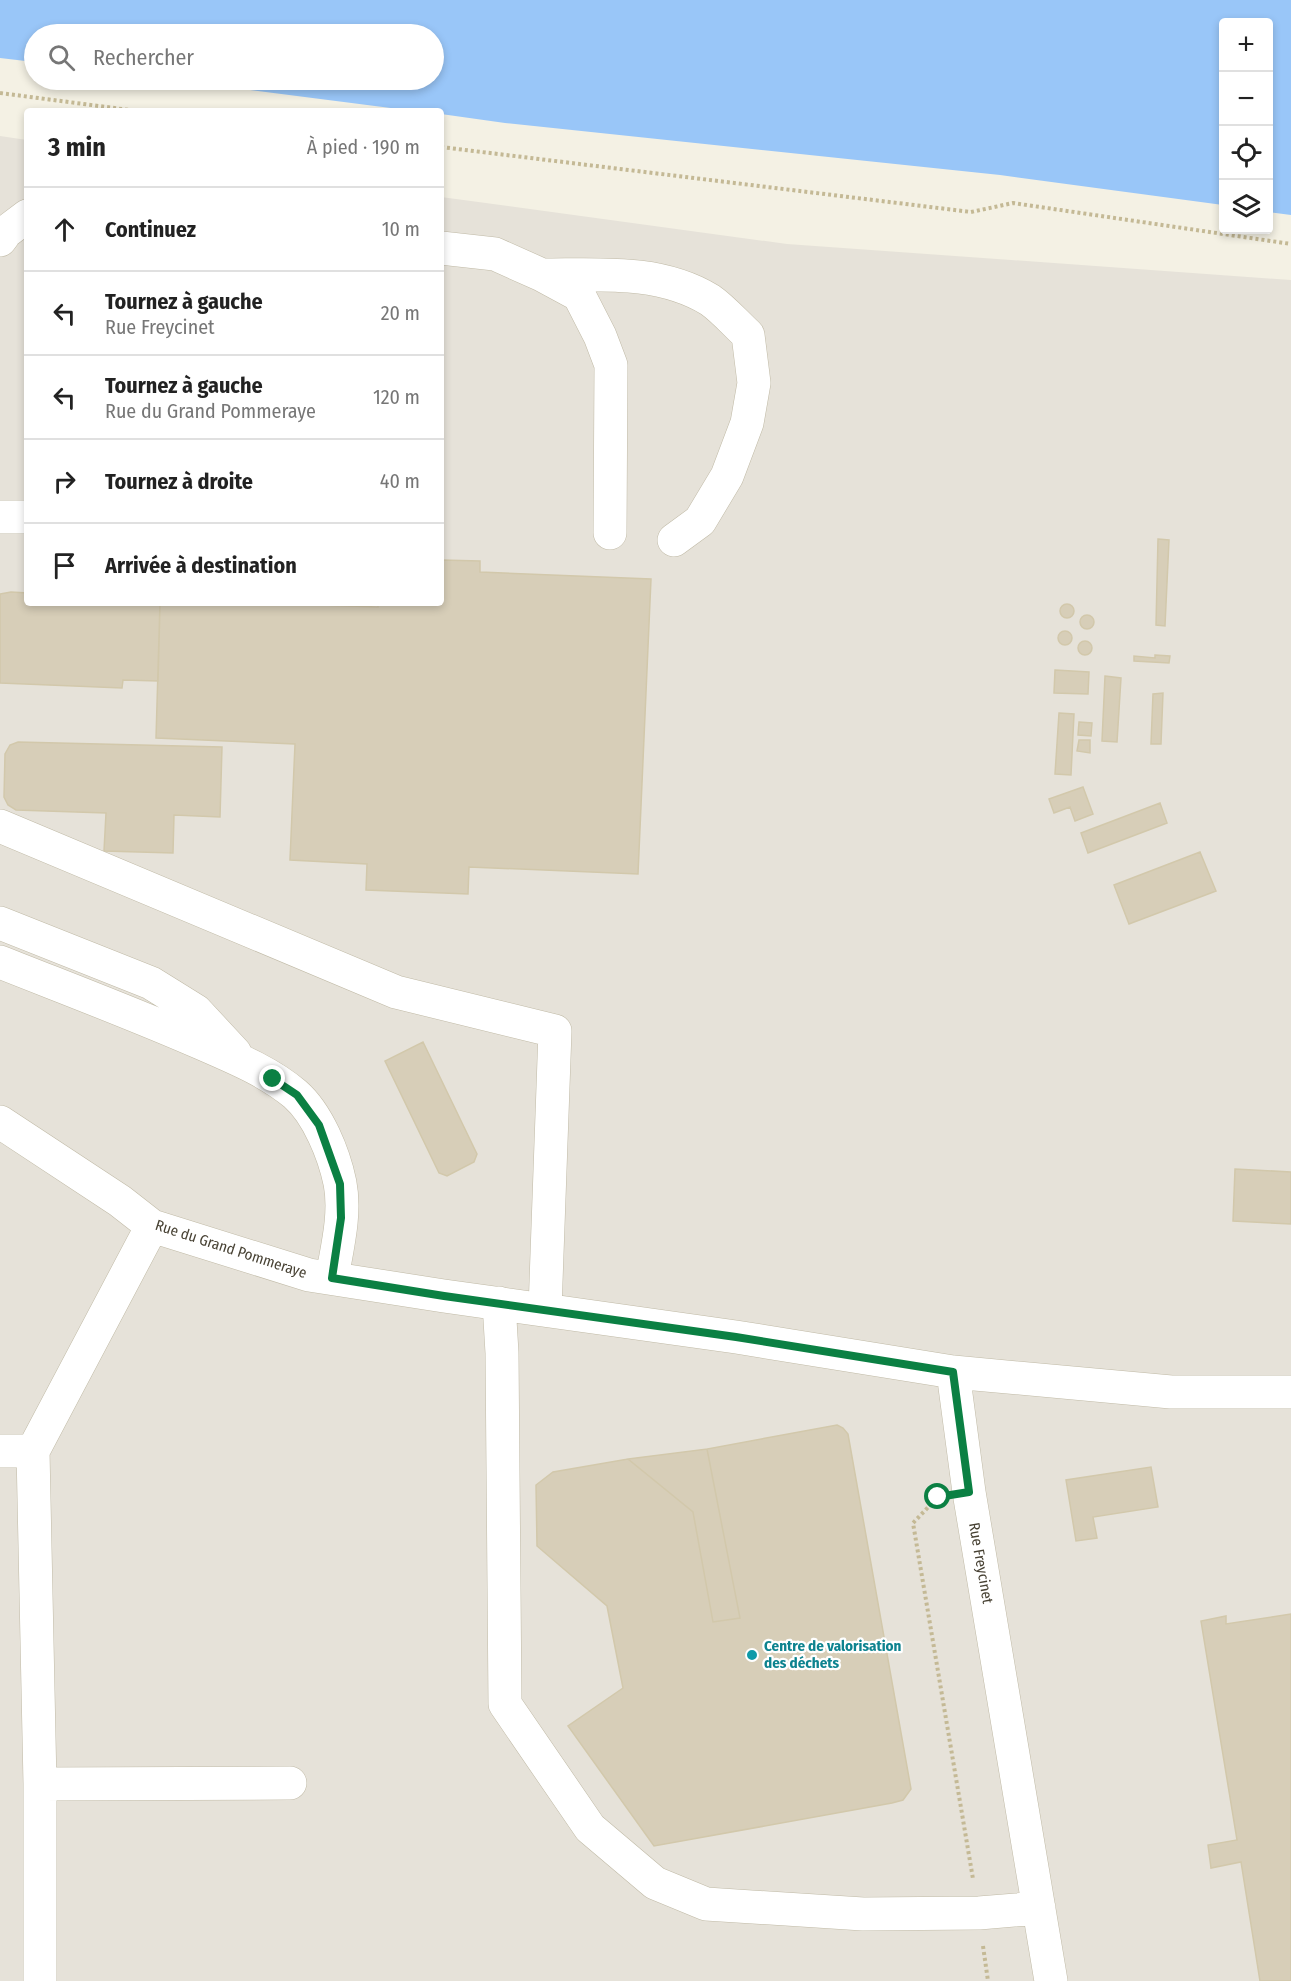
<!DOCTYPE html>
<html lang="fr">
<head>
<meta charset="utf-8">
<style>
  body { margin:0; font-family:"Fira Sans Condensed",sans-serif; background:#f2f2f2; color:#222 }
  .controls { position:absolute; right:18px; top:18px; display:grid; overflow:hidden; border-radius:6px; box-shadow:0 3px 9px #0003 }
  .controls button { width:54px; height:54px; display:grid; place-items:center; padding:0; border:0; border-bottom:2px solid #e0e0e0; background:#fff; color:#222; font:30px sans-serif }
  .stop { position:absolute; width:18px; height:18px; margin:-14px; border:4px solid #0b8043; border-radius:50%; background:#fff }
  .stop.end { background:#0b8043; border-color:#fff; box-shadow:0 2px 6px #0008 }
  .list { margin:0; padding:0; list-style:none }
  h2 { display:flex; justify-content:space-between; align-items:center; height:78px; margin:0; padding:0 24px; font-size:26px }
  h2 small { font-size:20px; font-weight:400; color:#767676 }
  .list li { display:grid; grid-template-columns:39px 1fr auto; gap:18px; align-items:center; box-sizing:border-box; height:84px; padding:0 24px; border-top:2px solid #e0e0e0 }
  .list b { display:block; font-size:22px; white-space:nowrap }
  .list p { margin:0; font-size:20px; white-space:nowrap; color:#767676 }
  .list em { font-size:20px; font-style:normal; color:#767676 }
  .icon { flex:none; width:33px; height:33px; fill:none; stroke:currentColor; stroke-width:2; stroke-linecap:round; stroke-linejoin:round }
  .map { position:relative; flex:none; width:1291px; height:1981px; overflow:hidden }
  .search { position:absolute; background:#fff; box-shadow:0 3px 9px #0003; left:24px; top:24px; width:420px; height:66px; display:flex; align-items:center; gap:15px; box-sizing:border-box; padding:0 21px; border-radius:33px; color:#767676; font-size:22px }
  .panel { position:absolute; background:#fff; box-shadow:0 3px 9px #0003; left:24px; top:108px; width:420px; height:498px; border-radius:6px }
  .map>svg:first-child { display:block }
  .industrial { fill:#e6e2d9 }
  .water { fill:#99c6f8 }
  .building { fill:#d7ceb8; stroke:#d2c8ab; stroke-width:1.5 }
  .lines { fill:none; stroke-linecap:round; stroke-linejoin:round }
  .minor-casing { stroke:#c0baa6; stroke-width:34 }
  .path { stroke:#c4b995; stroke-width:4; stroke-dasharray:3 3; stroke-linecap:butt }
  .minor { stroke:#fff; stroke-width:33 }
  .route { stroke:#0b8043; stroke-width:8 }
  .culture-dot { fill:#0f9aa8; stroke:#fff; stroke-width:2 }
  .labels { text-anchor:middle; stroke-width:4.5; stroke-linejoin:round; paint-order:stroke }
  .street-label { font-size:15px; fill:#474133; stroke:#fff }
  .culture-label { font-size:15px; font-weight:bold; fill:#0d838f; stroke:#fff; text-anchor:start }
</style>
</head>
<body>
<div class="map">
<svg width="1291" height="1981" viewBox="0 0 1291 1981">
  <rect width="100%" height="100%" fill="#f4f1e4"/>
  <path class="industrial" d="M0 136 27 140V603H441V197L787 244 1291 280V1981H0Z"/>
  <path class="water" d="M0 0H1291V215L1269 212 1268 22H1224L1223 205 1000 175 505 123 441 114V111H414L172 80H434V34H34V62L0 58Z"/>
  <path class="building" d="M1158 539 1169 540 1165 626 1156 625Z
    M441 560 480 561V572L651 579 638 874 469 867 468 894 366 890 367 864 290 860 295 744 156 738 160 603H262L378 607V603H441Z
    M11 592 27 593V603L160 605 158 681 123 680 122 688 0 683V594Z
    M1060 611a7 7 0 1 1 14 0a7 7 0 1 1-14 0Z
    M1080 622a7 7 0 1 1 14 0a7 7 0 1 1-14 0Z
    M1058 638a7 7 0 1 1 14 0a7 7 0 1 1-14 0Z
    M1078 648a7 7 0 1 1 14 0a7 7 0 1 1-14 0Z
    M1155 655 1170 656 1169 663 1134 661V656L1155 658Z
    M1055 670 1089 672 1088 694 1054 693Z
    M1105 676 1121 678 1117 742 1102 741Z
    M1163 693 1161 744H1151L1153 694Z
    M1059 713 1074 714 1071 775 1055 774Z
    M1079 722 1092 723 1091 736 1078 735Z
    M1079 740H1090V753L1077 751Z
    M18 742 222 747 220 817 174 815 173 853 104 851 106 813 16 810 8 805 4 797 5 754 10 745Z
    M1083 787 1093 814 1075 821 1070 807 1054 813 1049 799Z
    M1160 803 1167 823 1088 853 1081 833Z
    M1200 852 1216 891 1129 924 1114 885Z
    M423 1042 477 1154 474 1162 447 1176 439 1173 385 1061Z
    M1235 1169 1291 1172V1224L1233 1221Z
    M837 1425 843 1428 848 1434 911 1789 903 1800 892 1803 654 1846 568 1726 623 1688 607 1606 537 1546 536 1485 553 1472 628 1459 693 1512 713 1622 740 1618 707 1449Z
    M707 1449 740 1618 713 1622 693 1512 628 1459Z
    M1151 1467 1158 1507 1093 1517 1097 1538 1076 1541 1066 1480Z
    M1291 1614V1981H1260L1241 1862 1211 1868 1208 1845 1237 1840 1201 1621 1226 1616V1624Z"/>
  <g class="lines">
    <defs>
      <path id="minor" d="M0 240 6 232 27 216
        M441 248 495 254 542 275 579 295 600 336 611 365 610 533
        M542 275C598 275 660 269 710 300 723 309 736 324 748 335L754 383 747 423 727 476 700 521 674 540
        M0 517H27
        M0 826 396 992 555 1031 545 1310
        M0 923 151 983 196 1011 235 1053
        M0 962C68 989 137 1015 203 1044 235 1058 269 1072 295 1094 318 1114 334 1154 340 1183 346 1214 337 1248 332 1278
        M0 1122 120 1201 152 1226 309 1275 444 1296 736 1337 953 1372 1171 1392H1291
        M499 1303 502 1353 505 1704 590 1828 655 1883 706 1904 863 1914 979 1913 1039 1908
        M953 1372 969 1492 1051 1981
        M0 1451H33L152 1226
        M33 1451 40 1784V1981
        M40 1784 290 1783"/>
    </defs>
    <use href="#minor" class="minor-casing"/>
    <path class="path" d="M0 93 137 111
      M441 147 971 212 1013 203 1291 244
      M936 1499 913 1523 973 1879
      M983 1946 988 1981"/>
    <use href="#minor" class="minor"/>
  </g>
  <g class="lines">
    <path class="route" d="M273 1079 297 1095 319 1125 340 1184 341 1218 332 1278 444 1296 736 1337 953 1372 969 1492 938 1497"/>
  </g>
  <circle class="culture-dot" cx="752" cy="1655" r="6"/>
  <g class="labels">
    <g class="street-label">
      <text transform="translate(231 1249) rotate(18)" y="5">Rue du Grand Pommeraye</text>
      <text transform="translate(981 1563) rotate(80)" y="5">Rue Freycinet</text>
    </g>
    <g class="culture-label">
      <text x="764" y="1651">Centre de valorisation<tspan x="764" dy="17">des déchets</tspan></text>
    </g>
  </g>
</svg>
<div class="controls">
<button>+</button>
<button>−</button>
<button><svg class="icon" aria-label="locate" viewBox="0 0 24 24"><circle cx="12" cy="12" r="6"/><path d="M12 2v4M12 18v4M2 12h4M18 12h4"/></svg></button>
<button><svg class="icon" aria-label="layers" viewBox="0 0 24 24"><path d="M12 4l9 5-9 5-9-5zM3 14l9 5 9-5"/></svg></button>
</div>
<div class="stop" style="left:938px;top:1497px"></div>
<div class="stop end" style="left:273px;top:1079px"></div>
<div class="search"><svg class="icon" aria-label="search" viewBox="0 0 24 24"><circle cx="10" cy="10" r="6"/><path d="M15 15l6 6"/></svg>Rechercher</div>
<section class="panel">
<h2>3 min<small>À pied · 190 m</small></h2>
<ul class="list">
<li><svg class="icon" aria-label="ahead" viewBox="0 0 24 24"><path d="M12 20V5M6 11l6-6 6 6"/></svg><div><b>Continuez</b></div><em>10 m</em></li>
<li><svg class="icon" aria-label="left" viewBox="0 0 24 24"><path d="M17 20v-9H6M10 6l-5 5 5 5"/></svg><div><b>Tournez à gauche</b><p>Rue Freycinet</p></div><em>20 m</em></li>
<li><svg class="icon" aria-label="left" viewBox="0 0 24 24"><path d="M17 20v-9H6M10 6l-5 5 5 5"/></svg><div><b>Tournez à gauche</b><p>Rue du Grand Pommeraye</p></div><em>120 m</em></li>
<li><svg class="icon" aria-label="right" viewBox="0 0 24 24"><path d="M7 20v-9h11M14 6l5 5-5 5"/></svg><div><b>Tournez à droite</b></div><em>40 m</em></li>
<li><svg class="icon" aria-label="arrive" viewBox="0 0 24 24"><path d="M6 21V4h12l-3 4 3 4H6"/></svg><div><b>Arrivée à destination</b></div></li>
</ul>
</section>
</div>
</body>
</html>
